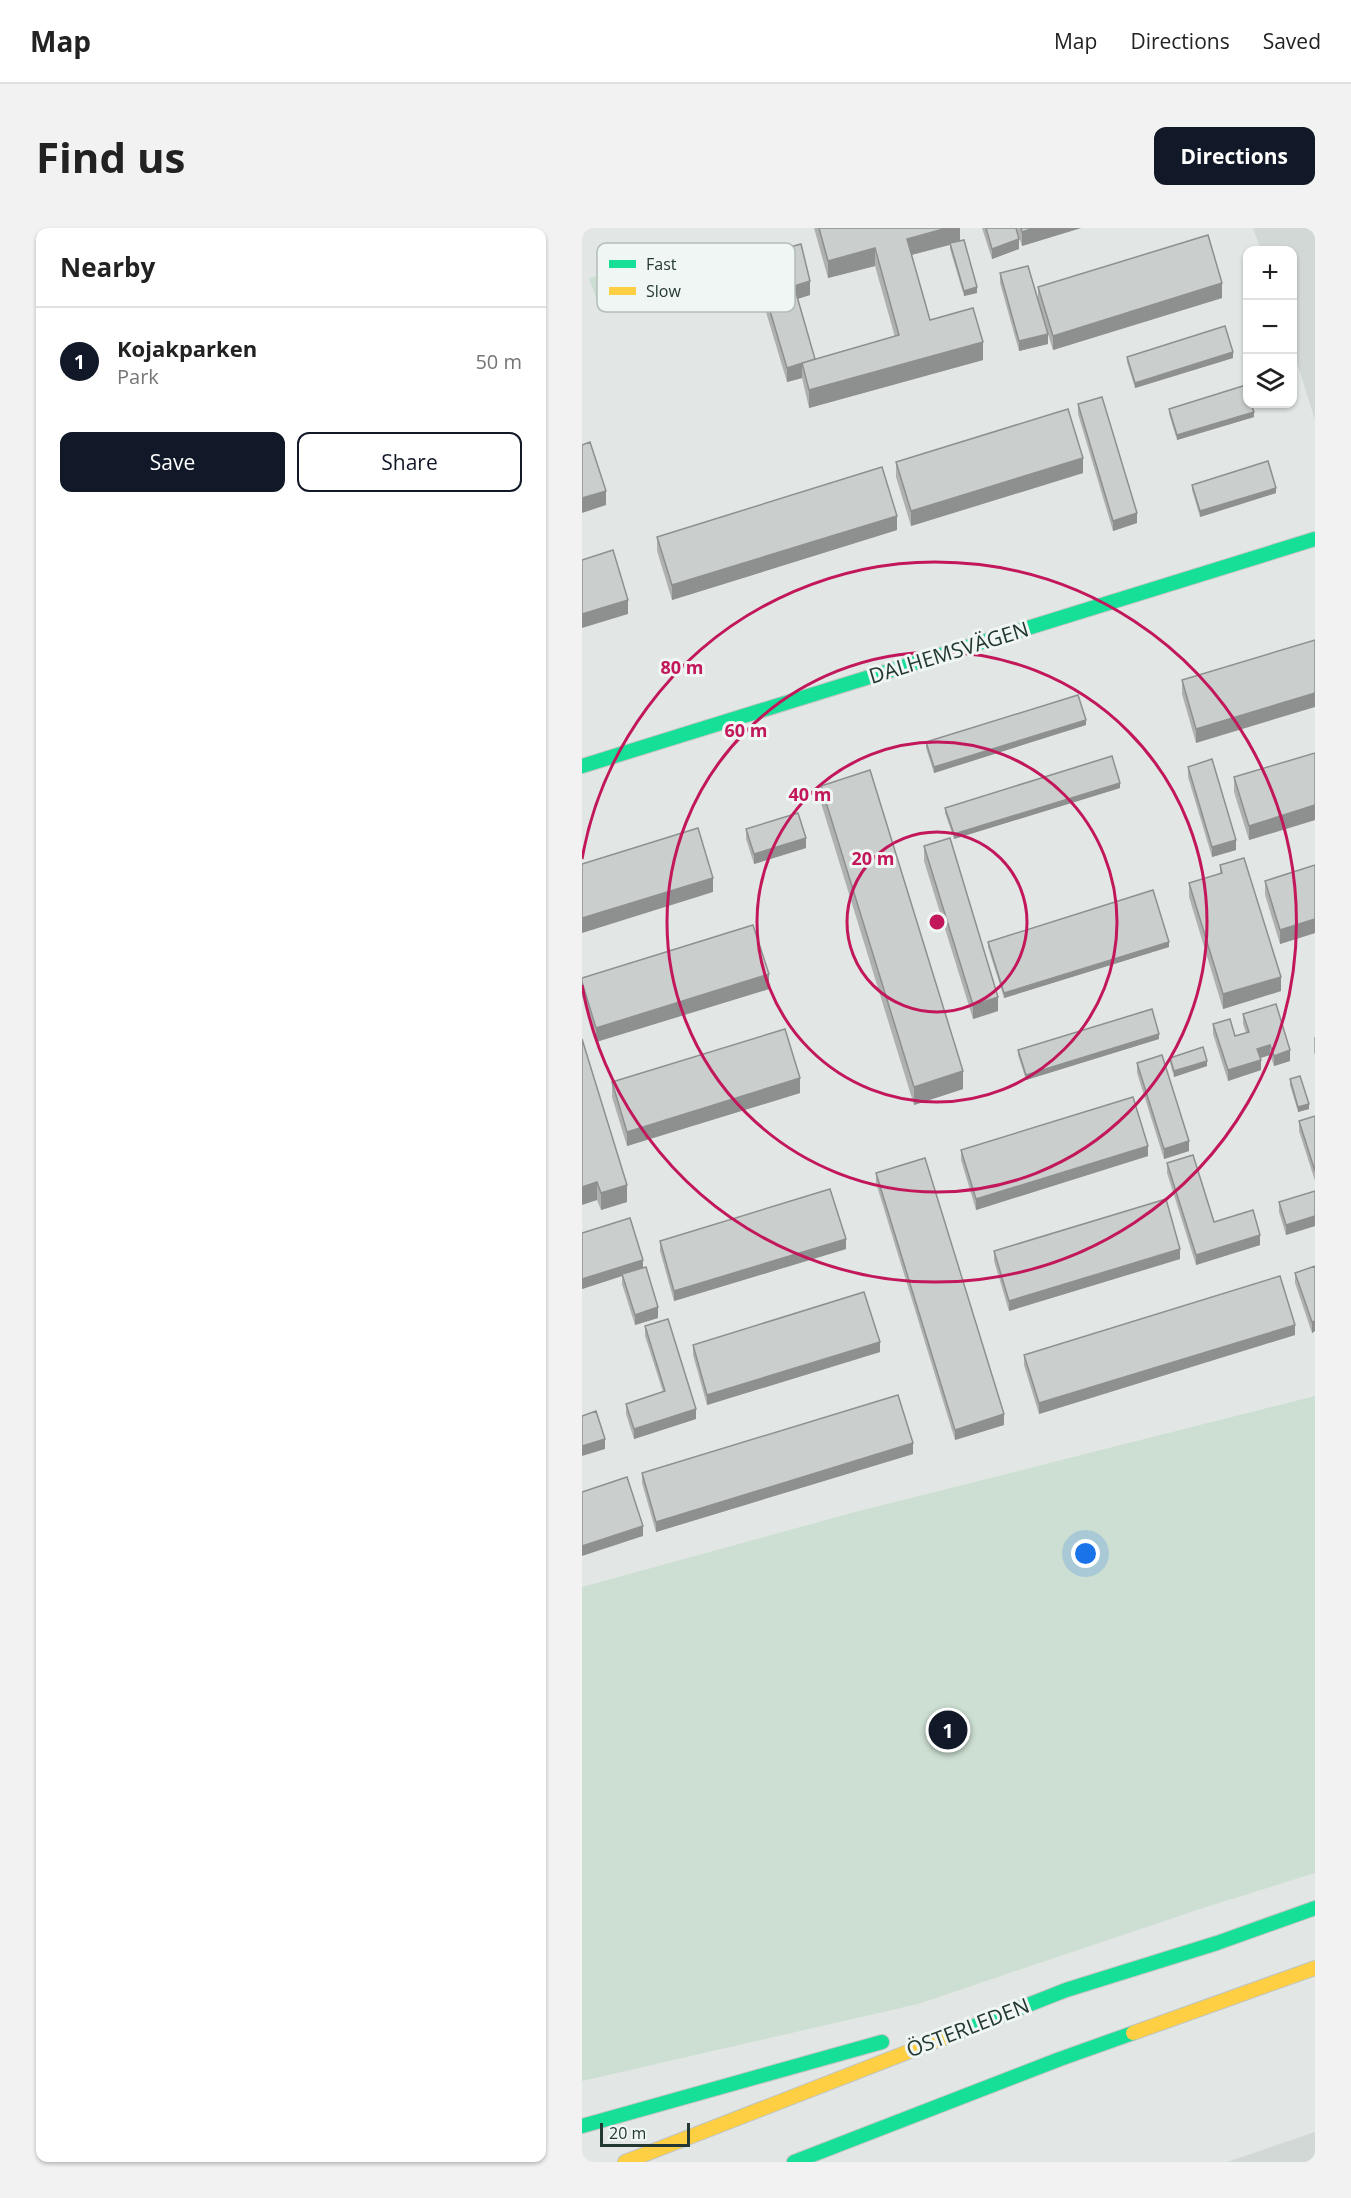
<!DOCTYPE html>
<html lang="en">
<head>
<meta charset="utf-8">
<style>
  body { margin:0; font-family:"Open Sans",sans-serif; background:#f2f2f2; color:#222 }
  .controls { position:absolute; right:18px; top:18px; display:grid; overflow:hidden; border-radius:12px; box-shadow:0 2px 4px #0004 }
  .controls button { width:54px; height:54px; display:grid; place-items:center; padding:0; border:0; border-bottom:2px solid #e0e0e0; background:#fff; color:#222; font:30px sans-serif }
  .scale { position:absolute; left:18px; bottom:15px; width:90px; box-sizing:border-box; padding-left:6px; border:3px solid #233832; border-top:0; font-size:16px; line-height:21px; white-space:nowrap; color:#233832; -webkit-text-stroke:4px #f0f6f3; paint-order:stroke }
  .you { position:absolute; left:504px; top:1326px; width:21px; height:21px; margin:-15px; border:4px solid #fff; border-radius:50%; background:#1a73e8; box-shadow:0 0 0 9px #1a73e833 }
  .badge { display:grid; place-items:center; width:39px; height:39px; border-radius:50%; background:#111827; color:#fff; font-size:20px; font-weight:700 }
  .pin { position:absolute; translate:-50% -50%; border:3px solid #fff; box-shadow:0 2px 6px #0006 }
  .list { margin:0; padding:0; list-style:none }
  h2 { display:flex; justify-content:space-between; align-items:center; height:78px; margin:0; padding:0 24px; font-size:26px }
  h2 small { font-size:20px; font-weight:400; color:#767676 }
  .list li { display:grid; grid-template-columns:39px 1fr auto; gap:18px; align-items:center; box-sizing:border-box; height:108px; padding:0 24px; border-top:2px solid #e0e0e0 }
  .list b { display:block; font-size:22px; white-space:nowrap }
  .list p { margin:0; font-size:20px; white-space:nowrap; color:#767676 }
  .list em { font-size:20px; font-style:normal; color:#767676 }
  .actions { display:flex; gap:12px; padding:18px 24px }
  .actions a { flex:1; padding:14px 0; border:2px solid #111827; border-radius:12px; text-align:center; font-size:21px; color:#111827 }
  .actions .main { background:#111827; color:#fff }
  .icon { flex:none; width:33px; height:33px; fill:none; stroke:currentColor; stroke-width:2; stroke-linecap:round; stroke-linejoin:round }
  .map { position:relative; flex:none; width:733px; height:1934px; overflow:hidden; border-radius:12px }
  header { display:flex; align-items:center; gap:36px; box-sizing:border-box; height:84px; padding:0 30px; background:#fff; border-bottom:2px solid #e0e0e0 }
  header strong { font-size:28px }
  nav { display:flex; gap:33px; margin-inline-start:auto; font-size:21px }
  .intro { display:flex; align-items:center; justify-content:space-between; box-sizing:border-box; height:144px; padding:0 36px }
  h1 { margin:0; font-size:42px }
  .button { padding:15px 27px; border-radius:12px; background:#111827; color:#fff; font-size:21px; font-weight:700 }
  main { display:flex; gap:36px; padding:0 36px }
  aside { flex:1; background:#fff; border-radius:12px; box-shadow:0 2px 4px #0004 }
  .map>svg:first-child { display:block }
  .built { fill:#d1d8d5 }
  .green { fill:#cddfd2 }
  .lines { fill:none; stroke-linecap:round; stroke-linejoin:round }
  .fast-casing { stroke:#bfc5c2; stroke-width:16 }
  .slow-casing { stroke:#bfc5c2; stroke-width:16 }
  .fast { stroke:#16e098; stroke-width:14 }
  .slow { stroke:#ffcf43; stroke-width:14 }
  .wall { fill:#aeb1af }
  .shaded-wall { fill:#8d908f }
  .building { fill:#cacecc; stroke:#8d908f; stroke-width:1.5 }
  .ring { fill:none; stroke:#c2185b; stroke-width:3 }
  .labels { text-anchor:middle; stroke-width:6; stroke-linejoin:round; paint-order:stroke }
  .street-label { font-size:21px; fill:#233832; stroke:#f0f6f3 }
  .key { fill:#f0f6f3; stroke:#b2bdb9; stroke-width:1.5 }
  .key-label { font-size:16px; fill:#233832 }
  .centre { fill:#c2185b; stroke:#f0f6f3; stroke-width:3 }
  .ring-label { font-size:18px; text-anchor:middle; font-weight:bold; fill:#c2185b; stroke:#f0f6f3; stroke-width:6; stroke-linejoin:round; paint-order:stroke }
</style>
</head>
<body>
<header>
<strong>Map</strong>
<nav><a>Map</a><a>Directions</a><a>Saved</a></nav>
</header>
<div class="intro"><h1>Find us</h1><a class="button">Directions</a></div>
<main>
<aside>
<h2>Nearby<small></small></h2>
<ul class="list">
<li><span class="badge">1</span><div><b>Kojakparken</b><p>Park</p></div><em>50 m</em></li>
</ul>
<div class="actions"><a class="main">Save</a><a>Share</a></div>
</aside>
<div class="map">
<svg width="733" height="1934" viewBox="0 0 733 1934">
  <rect width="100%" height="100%" fill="#e2e7e5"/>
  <path class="built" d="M671 0H733V192L711 122 710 22H679Z
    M733 1904V1934H645Z"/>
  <path class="green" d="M59 35 66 58 15 73 7 50Z
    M733 1168V1645L618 1681 336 1776 0 1853V1359L273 1284Z"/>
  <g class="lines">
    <defs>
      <path id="fast" d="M0 538 733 311
        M367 1808 484 1762 635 1715 733 1680
        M0 1898 300 1814
        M212 1934 478 1831 551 1805"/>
      <path id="slow" d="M551 1805 733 1740
        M43 1934 367 1808"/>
    </defs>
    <use href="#fast" class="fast-casing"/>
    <use href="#slow" class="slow-casing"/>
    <use href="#fast" class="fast"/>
    <use href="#slow" class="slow"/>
  </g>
  <path class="wall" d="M232 0H378V13L395 65 382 68 368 21V17L330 27 348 92 401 132 227 180 220 150 205 154 172 44V29L228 67 215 71 233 131 313 109 293 38 246 50Z
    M400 0H434L437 21 410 31Z
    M434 0H499L440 18Z
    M418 45 456 73V59L640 70 471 122 466 106V116L437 123 418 55Z
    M545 129 651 130 553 160 545 134Z
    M496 176 555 295 531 303 496 186Z
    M587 181 672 189 595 212 587 186Z
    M314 234 501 245 329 298 314 249Z
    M610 257 694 265 618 289 610 262Z
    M315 302 90 372 75 323V309Z
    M733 412 614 515 600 466V452Z
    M504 497 352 545 344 520V514Z
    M733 525V592L667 612 652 564V549Z
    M606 539 654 622 630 629 606 549Z
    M239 558 381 861 332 877 239 575Z
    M538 560 372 611 363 585V580Z
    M164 601 224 620 172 636 164 611Z
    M342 618 416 783 391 791 342 633Z
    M638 637 699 763 641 781 607 669V655L638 646Z
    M733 637V705L698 716 683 667V653Z
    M406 714 587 719 422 770 406 719Z
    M0 750 187 761 14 814 0 768Z
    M661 786 708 833 692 838 688 827 678 830 679 842 646 853 631 806V796L653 808 664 805 661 796Z
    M732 809H733V827L732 824Z
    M0 811 45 974 19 982 15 972Z
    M577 811 444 852 436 827V822Z
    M588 830 625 838 592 849 588 835Z
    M555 835 607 923 582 931 555 845Z
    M708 851 727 881 716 884 708 857Z
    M30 854 218 865 45 918 30 869Z
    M733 888V953L717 903V893Z
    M379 922 566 928 394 982 379 932Z
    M585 935 632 994 678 1017 614 1037 585 945Z
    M294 945 422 1197 373 1212 294 955Z
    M733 963V998L704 1007 697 984V974Z
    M0 1005 61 1040 76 1090 53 1097 40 1056V1048L0 1061Z
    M78 1013 264 1021 92 1073 78 1023Z
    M412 1023 598 1031 427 1083 412 1033Z
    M733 1038V1103L730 1105 713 1055V1045Z
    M63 1098 114 1191 52 1211 44 1186V1176L81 1164 63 1108Z
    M713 1107 457 1186 442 1137V1127Z
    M111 1117 298 1124 125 1177 111 1127Z
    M331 1226 74 1304 60 1255V1245Z"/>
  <path class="shaded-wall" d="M365 0H378V14L325 28V11Z
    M452 0H499L440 18V4Z
    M437 11V21L410 31V21Z
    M293 20V38L246 50V33Z
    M228 53V67L212 72V58Z
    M640 55V70L471 122V108Z
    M395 59V65L382 68V63Z
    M466 106V116L437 123V113Z
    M401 114V132L227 180V162Z
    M651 124V130L553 160V155Z
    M220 135V150L205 154V140Z
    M672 184V189L595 212V207Z
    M501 230V245L329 298V283Z
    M694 260V265L618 289V283Z
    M24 263V277L0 285V270Z
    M555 285V295L531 303V293Z
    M315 288V302L90 372V357Z
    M46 372V386L0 400V386Z
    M733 465V479L614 515V501Z
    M504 492V497L352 545V539Z
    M538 555V560L372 611V606Z
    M733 577V592L667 612V598Z
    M224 610V620L172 636V626Z
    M654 612V622L630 629V619Z
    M131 650V664L0 705V690Z
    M733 691V705L698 716V702Z
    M587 714V719L422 770V765Z
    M187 746V761L14 814V800Z
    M699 749V763L641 781V766Z
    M416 769V783L391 791V777Z
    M577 806V811L444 852V847Z
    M688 817V827L675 831V821Z
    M708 822V833L692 838V828Z
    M679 832V842L646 853V842Z
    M625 833V838L592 849V843Z
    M381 843V861L332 877V859Z
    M218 850V865L45 918V904Z
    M727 876V881L716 884V879Z
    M607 913V923L582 931V921Z
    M566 918V928L394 982V971Z
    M15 954V972L0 977V959Z
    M45 957V974L19 982V965Z
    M733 988V998L704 1007V997Z
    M678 1007V1017L614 1037V1027Z
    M264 1011V1021L92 1073V1063Z
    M598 1021V1031L427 1083V1073Z
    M61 1032V1042L40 1046V1048L0 1061V1051Z
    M76 1079V1090L53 1097V1087Z
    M733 1093V1103L730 1105V1094Z
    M713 1097V1107L457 1186V1175Z
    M298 1114V1124L125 1177V1167Z
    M114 1181V1191L52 1211V1201Z
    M422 1186V1197L373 1212V1202Z
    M23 1211V1221L0 1228V1218Z
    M331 1215V1226L74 1304V1294Z
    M61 1298V1308L0 1328V1318Z"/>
  <path class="building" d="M237 0H365L325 11 348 92 391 80 401 114 227 162 220 135 317 107 293 20 246 33Z
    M404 0H434L437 11 410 21Z
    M439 0H452L440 4Z
    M626 7 640 55 471 108 456 59Z
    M382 12 395 59 382 63 368 15Z
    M219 16 228 53 212 58 233 131 205 140 172 29Z
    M446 38 466 106 437 113 418 45Z
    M643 98 651 124 553 155 545 129Z
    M664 157 666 163V176H669L672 184 595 207 587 181Z
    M520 169 555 285 531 293 496 176Z
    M486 181 501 230 329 283 314 234Z
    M8 214 24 263 0 270V217Z
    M686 233 694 260 618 283 610 257Z
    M300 239 315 288 90 357 75 309Z
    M31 322 46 372 0 386V332Z
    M733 412V465L614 501 600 452Z
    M496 467 504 492 352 539 344 514Z
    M733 525V577L667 598 652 549Z
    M530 528 538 555 372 606 363 580Z
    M630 531 654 612 630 619 606 539Z
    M288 542 381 843 332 859 239 558Z
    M216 585 224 610 172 626 164 601Z
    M116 600 131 650 0 690V636Z
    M368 610 416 769 391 777 342 618Z
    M662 630 699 749 641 766 607 655 640 645 638 637Z
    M733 637V691L698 702 683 653Z
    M571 662 587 714 422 765 406 714Z
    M171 697 187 746 14 800 0 754V750Z
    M694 776 708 822 692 828 688 817 675 821 679 832 646 842 631 796 648 791 653 808 667 804 661 786Z
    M570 781 577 806 444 847 436 822Z
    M203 801 218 850 45 904 30 854Z
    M0 811 45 957 19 965 15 954 0 959Z
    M621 819 625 833 592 843 588 830Z
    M580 827 607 913 582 921 555 835Z
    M718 848 727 876 716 879 708 851Z
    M551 869 566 918 394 971 379 922Z
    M733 888V943L717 893Z
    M611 927 632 994 671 982 678 1007 614 1027 585 935Z
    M343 930 422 1186 373 1202 294 945Z
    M248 961 264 1011 92 1063 78 1013Z
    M733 963V988L704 997 697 974Z
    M584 971 598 1021 427 1073 412 1023Z
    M48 990 61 1032 0 1051V1005Z
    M733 1038V1093L730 1094 713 1045Z
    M64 1039 76 1079 53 1087 40 1046Z
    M698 1048 713 1097 457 1175 442 1127Z
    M282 1064 298 1114 125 1167 111 1117Z
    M86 1091 114 1181 52 1201 44 1176 83 1163 63 1098Z
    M316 1167 331 1215 74 1294 60 1245Z
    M14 1183 23 1211 0 1218V1188Z
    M45 1249 61 1298 0 1318V1264Z"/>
  <g class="ring">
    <circle cx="355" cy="694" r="90"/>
    <circle cx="355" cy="694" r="180"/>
    <circle cx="355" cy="694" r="270"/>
    <path d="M0 631A360 360 0 1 1 0 757"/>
  </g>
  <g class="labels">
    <g class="street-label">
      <text transform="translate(367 425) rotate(-17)" y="7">DALHEMSVÄGEN</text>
      <text transform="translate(386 1800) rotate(-21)" y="7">ÖSTERLEDEN</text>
    </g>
  </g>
  <rect x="15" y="15" width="198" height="69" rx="9" class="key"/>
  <rect x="27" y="32" width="27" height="8" fill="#16e098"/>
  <rect x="27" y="59" width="27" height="8" fill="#ffcf43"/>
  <g class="key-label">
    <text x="64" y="42">Fast</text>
    <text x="64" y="69">Slow</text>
  </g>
  <circle cx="355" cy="694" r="9" class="centre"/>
  <g class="ring-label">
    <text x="100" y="446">80 m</text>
    <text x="164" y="509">60 m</text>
    <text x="228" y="573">40 m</text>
    <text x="291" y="637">20 m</text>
  </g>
</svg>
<div class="controls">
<button>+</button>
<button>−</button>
<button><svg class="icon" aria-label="layers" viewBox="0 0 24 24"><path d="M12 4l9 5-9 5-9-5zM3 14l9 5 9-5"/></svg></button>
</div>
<div class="scale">20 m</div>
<div class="you"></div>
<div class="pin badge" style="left:366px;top:1502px">1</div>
</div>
</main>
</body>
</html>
